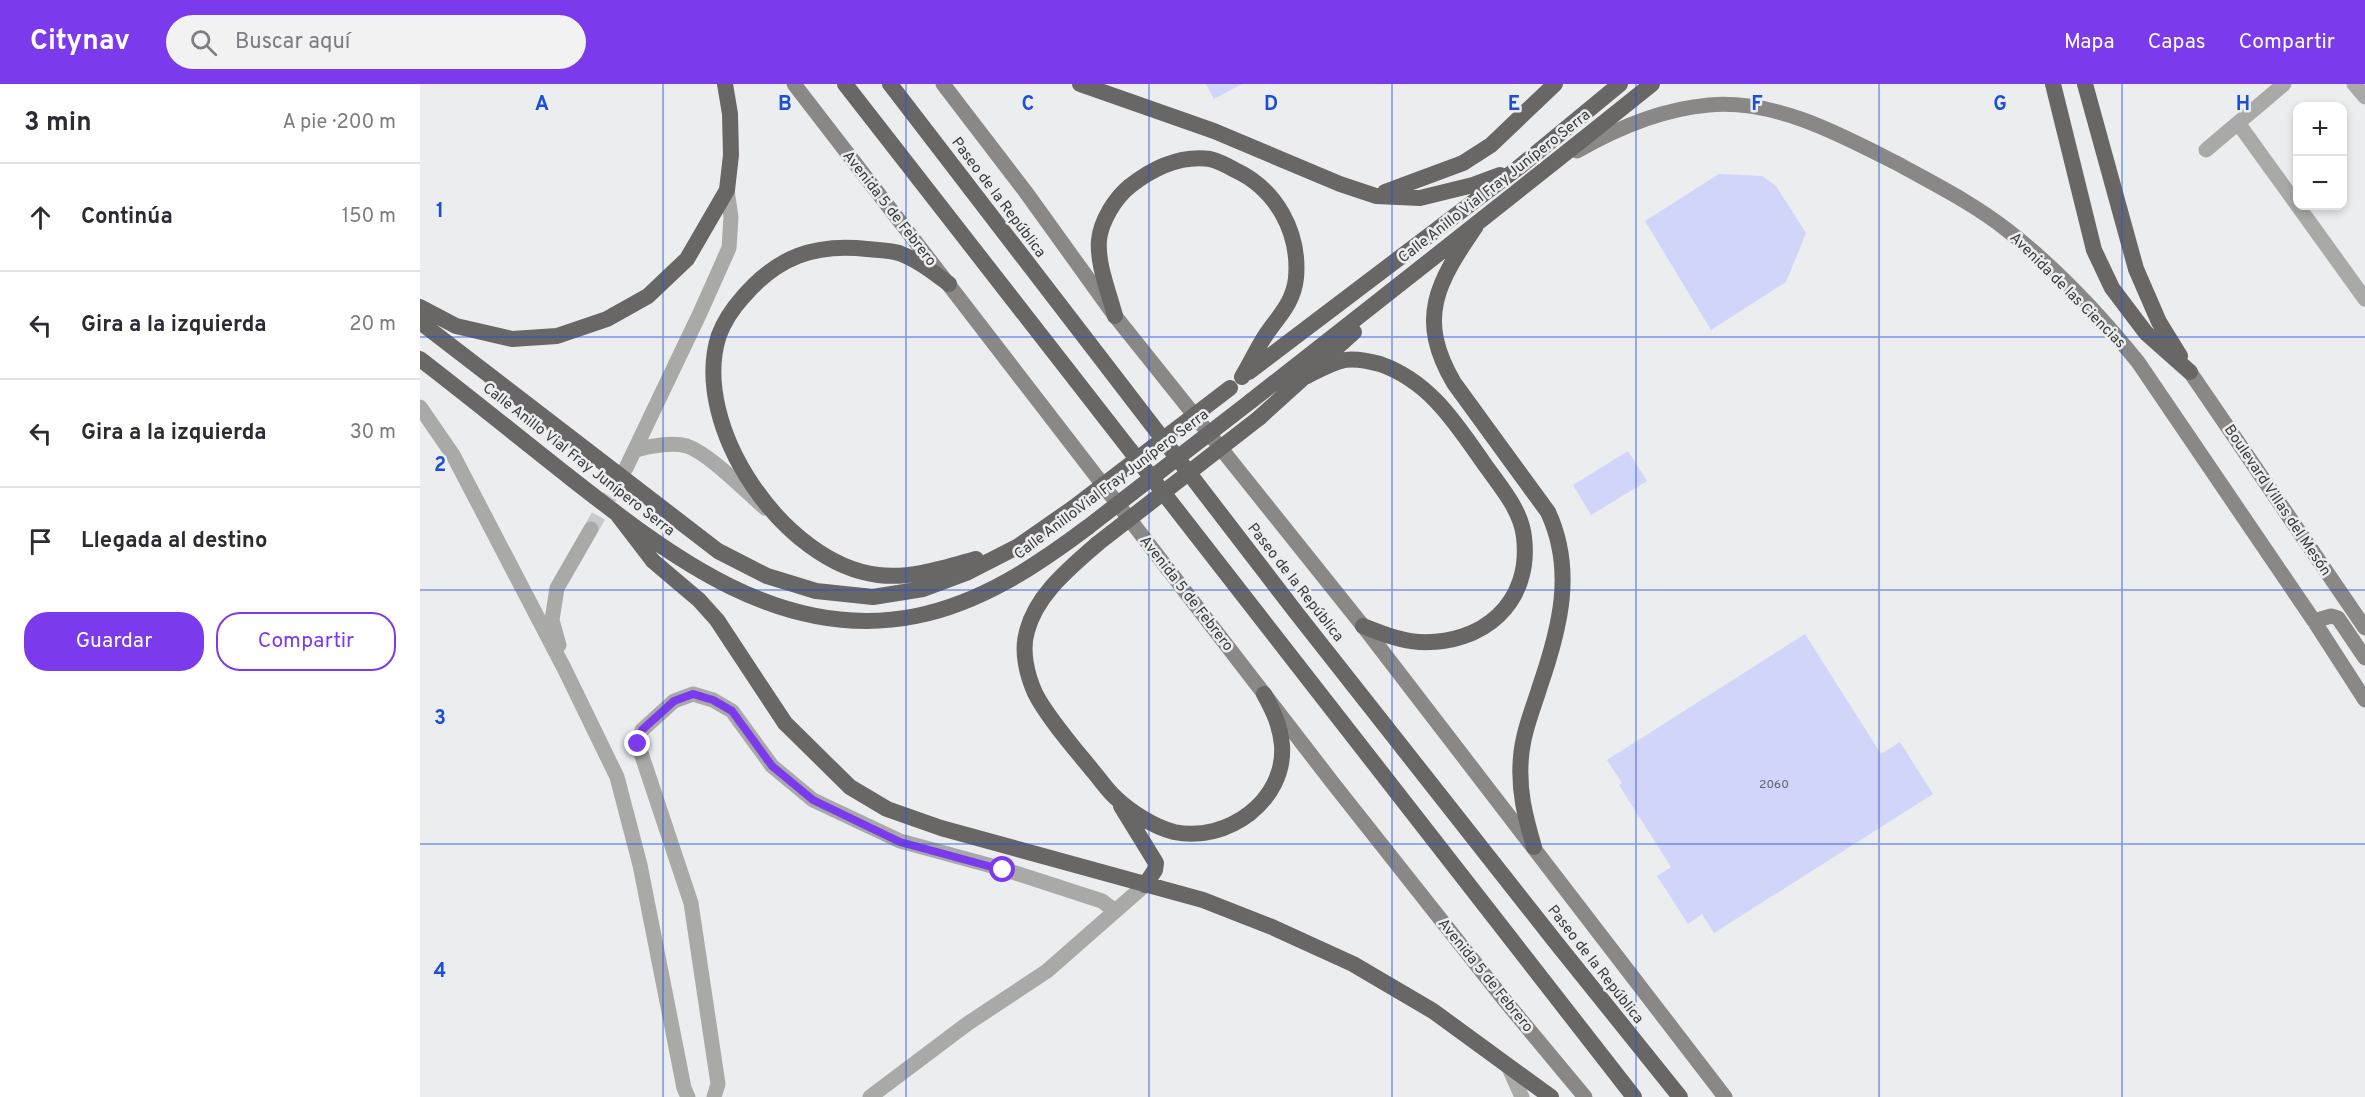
<!DOCTYPE html>
<html lang="es">
<head>
<meta charset="utf-8">
<style>
  body { margin:0; font-family:Overpass,sans-serif; background:#f2f2f3; color:#2b2b33 }
  .controls { position:absolute; right:18px; top:18px; display:grid; overflow:hidden; border-radius:12px; box-shadow:0 3px 9px #0003 }
  .controls button { width:54px; height:54px; display:grid; place-items:center; padding:0; border:0; border-bottom:2px solid #e1e1e2; background:#fff; color:#2b2b33; font:30px sans-serif }
  .stop { position:absolute; width:18px; height:18px; margin:-14px; border:4px solid #7c3aed; border-radius:50%; background:#fff }
  .stop.end { background:#7c3aed; border-color:#fff; box-shadow:0 2px 6px #0008 }
  .list { margin:0; padding:0; list-style:none }
  h2 { display:flex; justify-content:space-between; align-items:center; height:78px; margin:0; padding:0 24px; font-size:26px }
  h2 small { font-size:20px; font-weight:400; color:#7c7c81 }
  .list li { display:grid; grid-template-columns:39px 1fr auto; gap:18px; align-items:center; box-sizing:border-box; height:108px; padding:0 24px; border-top:2px solid #e1e1e2 }
  .list b { display:block; font-size:22px; white-space:nowrap }
  .list em { font-size:20px; font-style:normal; color:#7c7c81 }
  .actions { display:flex; gap:12px; padding:18px 24px }
  .actions a { flex:1; padding:14px 0; border:2px solid #7c3aed; border-radius:24px; text-align:center; font-size:21px; color:#7c3aed }
  .actions .main { background:#7c3aed; color:#fff }
  .icon { flex:none; width:33px; height:33px; fill:none; stroke:currentColor; stroke-width:2; stroke-linecap:round; stroke-linejoin:round }
  .map { position:relative; flex:none; width:1945px; height:1013px; overflow:hidden }
  header { display:flex; align-items:center; gap:36px; box-sizing:border-box; height:84px; padding:0 30px; background:#7c3aed; color:#fff }
  header strong { font-size:28px }
  nav { display:flex; gap:33px; margin-inline-start:auto; font-size:21px }
  .search { width:420px; height:54px; background:#f2f2f3; display:flex; align-items:center; gap:15px; box-sizing:border-box; padding:0 21px; border-radius:33px; color:#7c7c81; font-size:22px }
  main { display:flex }
  aside { flex:1; background:#fff }
  .map>svg:first-child { display:block }
  .building { fill:#d1d5f9 }
  .lines { fill:none; stroke-linecap:round; stroke-linejoin:round }
  .minor-tunnel { stroke:#c8c9ca; stroke-width:15; stroke-dasharray:15 8; stroke-linecap:butt }
  .minor { stroke:#a9a9a8; stroke-width:15 }
  .secondary { stroke:#898887; stroke-width:15 }
  .trunk { stroke:#686766; stroke-width:16 }
  .trunk-bridge { stroke:#686766; stroke-width:16 }
  .route { stroke:#7c3aed; stroke-width:8 }
  .grid { fill:none; stroke:#1d4ed8; stroke-width:1.5; stroke-opacity:0.55 }
  .labels { text-anchor:middle; stroke-width:5; stroke-linejoin:round; paint-order:stroke }
  .number-label { font-size:12px; fill:#60626b }
  .street-label { font-size:15px; fill:#3b3b3c; stroke:#ebedee }
  .grid-label { font-size:20px; text-anchor:middle; font-weight:bold; fill:#1d4ed8; stroke:#ebedee; stroke-width:5; stroke-linejoin:round; paint-order:stroke }
</style>
</head>
<body>
<header>
<strong>Citynav</strong>
<div class="search"><svg class="icon" aria-label="search" viewBox="0 0 24 24"><circle cx="10" cy="10" r="6"/><path d="M15 15l6 6"/></svg>Buscar aquí</div>
<nav><a>Mapa</a><a>Capas</a><a>Compartir</a></nav>
</header>
<main>
<aside>
<h2>3 min<small>A pie · 200 m</small></h2>
<ul class="list">
<li><svg class="icon" aria-label="ahead" viewBox="0 0 24 24"><path d="M12 20V5M6 11l6-6 6 6"/></svg><div><b>Continúa</b></div><em>150 m</em></li>
<li><svg class="icon" aria-label="left" viewBox="0 0 24 24"><path d="M17 20v-9H6M10 6l-5 5 5 5"/></svg><div><b>Gira a la izquierda</b></div><em>20 m</em></li>
<li><svg class="icon" aria-label="left" viewBox="0 0 24 24"><path d="M17 20v-9H6M10 6l-5 5 5 5"/></svg><div><b>Gira a la izquierda</b></div><em>30 m</em></li>
<li><svg class="icon" aria-label="arrive" viewBox="0 0 24 24"><path d="M6 21V4h12l-3 4 3 4H6"/></svg><div><b>Llegada al destino</b></div></li>
</ul>
<div class="actions"><a class="main">Guardar</a><a>Compartir</a></div>
</aside>
<div class="map">
<svg width="1945" height="1013" viewBox="0 0 1945 1013">
  <rect width="100%" height="100%" fill="#ebedee"/>
  <path class="building" d="M786 0H822L794 15Z
    M1299 90 1342 92 1356 102 1386 149 1366 198 1291 246 1225 137Z
    M1208 367 1227 397 1171 431 1153 401Z
    M1385 550 1461 670 1480 658 1513 710 1294 849 1282 830 1268 840 1237 792 1251 783 1199 701 1202 699 1187 676Z"/>
  <g class="lines">
    <path class="minor-tunnel" d="M171 445 206 384"/>
    <path class="minor" d="M1934 0 1945 13
      M1818 39 1945 215
      M1786 66 1864 0
      M0 323 33 371 145 586 197 693 220 781 264 1004 268 1013
      M216 366C229 362 253 358 267 362 290 370 326 408 345 424
      M206 384 280 229 309 164 311 133 307 106
      M139 561 132 536 137 504 171 445
      M1089 984 1102 1013
      M294 1013 298 1000 271 819 218 660 222 646 254 617 273 610 293 616 312 627 352 682 393 716 480 757 583 785 682 817 695 827
      M450 1013 547 940 627 887 725 801"/>
    <path class="secondary" d="M374 0 912 698 1086 918 1165 1013
      M523 0 605 107 695 232 943 542 1305 1013
      M1157 67C1197 44 1242 25 1289 21 1357 15 1423 52 1482 82 1518 102 1554 120 1587 146 1635 183 1680 231 1718 278L1894 537 1945 616
      M1770 288 1945 544
      M1894 537 1911 532 1918 534 1945 574"/>
    <path class="trunk" d="M425 0 1214 1013
      M470 0 878 531 1134 856 1260 1013
      M660 0 794 47 920 100 956 112 1000 114 1053 101 1080 91
      M1633 0 1674 166 1692 204 1726 249 1770 288
      M1665 0 1716 185 1739 238 1760 272
      M965 108 1043 79 1071 61 1135 0
      M1056 142C1017 199 996 234 1034 299L1128 428C1155 486 1140 544 1120 602 1113 625 1103 648 1101 673 1098 706 1105 732 1114 763
      M529 200C513 188 498 176 479 169 469 166 457 166 447 165 395 159 357 173 323 213 314 223 304 238 299 251 269 342 365 480 458 491 491 495 524 484 556 475
      M0 223 36 242 92 255 137 252 187 235 228 212 267 175 307 106 311 71 310 30 305 0
      M695 232C689 208 677 181 679 156 681 137 695 114 710 102 733 84 760 71 790 75 798 77 808 82 815 86 856 105 880 148 876 194 873 222 855 235 842 257 835 269 829 281 822 293
      M0 238 298 467 347 492 396 507 453 513 503 505 546 489 597 463 653 424
      M0 275C48 312 95 350 143 388 244 467 358 560 496 532 561 519 616 482 668 443
      M829 288 1098 84 1200 0
      M887 292C899 286 911 279 925 276 936 274 949 277 960 280 1009 297 1035 338 1063 378 1079 401 1101 425 1104 453 1112 519 1063 561 999 558 980 557 961 549 943 542
      M831 317C965 212 1099 107 1232 0
      M839 334 934 248
      M197 430 233 477 279 516 297 536 365 639 430 703 467 725 521 744 783 816 852 843 933 880 1013 927 1131 1013
      M677 460C649 485 617 510 607 547 601 567 607 591 615 609 627 633 655 665 672 686 680 695 687 706 696 714 711 728 734 743 754 748 807 759 866 717 862 661 860 641 853 626 844 610
      M701 722 736 779 735 786 725 801"/>
    <path class="trunk-bridge" d="M653 424 810 304
      M668 443 831 317
      M677 460 839 334"/>
  </g>
  <g class="lines">
    <path class="route" d="M218 660 222 646 254 617 273 610 293 616 312 627 352 682 393 716 480 758 583 786"/>
  </g>
  <path class="grid" d="M243 0V1013M486 0V1013M729 0V1013M972 0V1013M1216 0V1013M1459 0V1013M1702 0V1013M0 253H1945M0 506H1945M0 760H1945"/>
  <g class="labels">
    <g class="number-label">
      <text x="1354" y="704">2060</text>
    </g>
    <g class="street-label">
      <text transform="translate(1074 102) rotate(-38)" y="5">Calle Anillo Vial Fray Junípero Serra</text>
      <text transform="translate(579 113) rotate(53)" y="5">Paseo de la República</text>
      <text transform="translate(470 124) rotate(52)" y="5">Avenida 5 de Febrero</text>
      <text transform="translate(1648 206) rotate(45)" y="5">Avenida de las Ciencias</text>
      <text transform="translate(159 375) rotate(38)" y="5">Calle Anillo Vial Fray Junípero Serra</text>
      <text transform="translate(691 400) rotate(-37)" y="5">Calle Anillo Vial Fray Junípero Serra</text>
      <text transform="translate(1858 416) rotate(56)" y="5">Boulevard Villas del Mesón</text>
      <text transform="translate(876 498) rotate(52)" y="5">Paseo de la República</text>
      <text transform="translate(767 509) rotate(52)" y="5">Avenida 5 de Febrero</text>
      <text transform="translate(1176 880) rotate(52)" y="5">Paseo de la República</text>
      <text transform="translate(1066 891) rotate(51)" y="5">Avenida 5 de Febrero</text>
    </g>
  </g>
  <g class="grid-label">
    <text x="122" y="26">A</text>
    <text x="365" y="26">B</text>
    <text x="608" y="26">C</text>
    <text x="851" y="26">D</text>
    <text x="1094" y="26">E</text>
    <text x="1337" y="26">F</text>
    <text x="1580" y="26">G</text>
    <text x="1823" y="26">H</text>
    <text x="20" y="133">1</text>
    <text x="20" y="387">2</text>
    <text x="20" y="640">3</text>
    <text x="20" y="893">4</text>
  </g>
</svg>
<div class="controls">
<button>+</button>
<button>−</button>
</div>
<div class="stop" style="left:583px;top:786px"></div>
<div class="stop end" style="left:218px;top:660px"></div>
</div>
</main>
</body>
</html>
